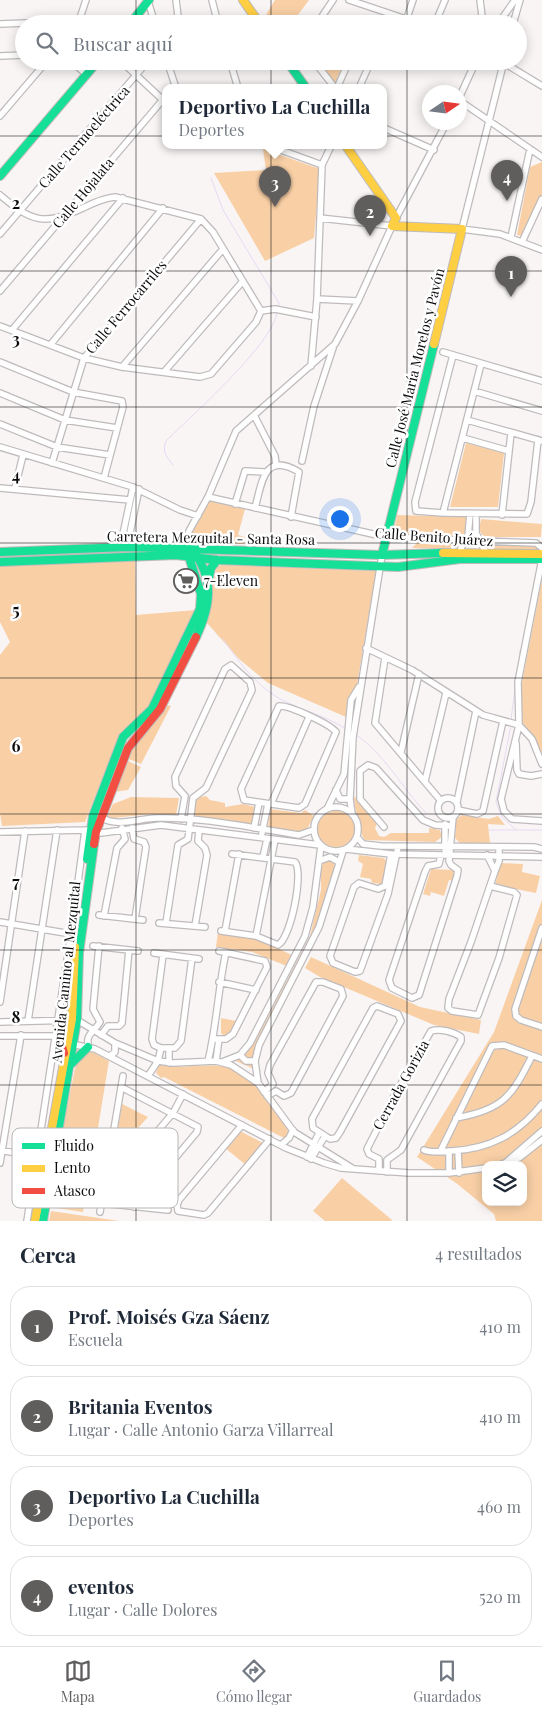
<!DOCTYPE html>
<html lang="es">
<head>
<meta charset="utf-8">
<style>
  body { margin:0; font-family:"Playfair Display",serif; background:#f2f2f3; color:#1f2937 }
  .controls { position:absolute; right:15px; bottom:15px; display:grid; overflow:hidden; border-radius:10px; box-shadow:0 2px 12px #0003 }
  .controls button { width:45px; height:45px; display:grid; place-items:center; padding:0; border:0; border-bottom:1px solid #e0e1e3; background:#fff; color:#1f2937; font:25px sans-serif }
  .compass { position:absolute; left:422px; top:85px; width:45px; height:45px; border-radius:50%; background:#fff; box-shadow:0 2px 12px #0003; rotate:77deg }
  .you { position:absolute; left:339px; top:518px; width:18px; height:18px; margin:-12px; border:4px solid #fff; border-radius:50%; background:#1a73e8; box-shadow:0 0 0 8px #1a73e833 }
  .badge { display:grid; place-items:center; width:32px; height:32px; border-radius:50%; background:#605d5d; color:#fff; font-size:16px; font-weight:700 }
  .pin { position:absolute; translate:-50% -41px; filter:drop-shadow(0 1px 2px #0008) }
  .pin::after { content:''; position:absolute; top:26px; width:18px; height:15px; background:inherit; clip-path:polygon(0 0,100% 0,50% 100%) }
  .popup { position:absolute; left:162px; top:84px; width:225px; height:65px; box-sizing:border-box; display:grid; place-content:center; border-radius:10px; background:#fff; filter:drop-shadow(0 1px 4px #0005); font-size:16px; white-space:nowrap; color:#747a83 }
  .popup b { font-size:19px; color:#1f2937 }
  .popup::after { content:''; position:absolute; left:50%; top:100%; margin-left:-10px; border:10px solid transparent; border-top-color:#fff }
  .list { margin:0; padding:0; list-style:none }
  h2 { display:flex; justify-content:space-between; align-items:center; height:65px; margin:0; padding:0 20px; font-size:21px }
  h2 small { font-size:16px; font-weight:400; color:#747a83 }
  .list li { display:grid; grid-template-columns:32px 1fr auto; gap:15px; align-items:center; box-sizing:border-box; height:80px; margin:0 10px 10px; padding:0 10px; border:1px solid #e0e1e3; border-radius:20px }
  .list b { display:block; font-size:19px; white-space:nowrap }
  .list p { margin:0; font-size:16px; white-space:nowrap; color:#747a83 }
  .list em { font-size:16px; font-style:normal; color:#747a83 }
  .icon { flex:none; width:28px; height:28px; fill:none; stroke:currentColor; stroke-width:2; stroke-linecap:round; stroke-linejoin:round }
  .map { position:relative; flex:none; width:542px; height:1221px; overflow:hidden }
  .search { position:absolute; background:#fff; box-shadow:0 2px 12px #0003; left:15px; right:15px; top:15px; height:55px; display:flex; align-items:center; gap:12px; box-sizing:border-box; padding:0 18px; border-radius:28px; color:#747a83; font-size:19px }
  .sheet { height:425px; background:#fff }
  nav { display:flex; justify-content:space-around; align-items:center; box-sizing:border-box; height:70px; border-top:1px solid #e0e1e3; background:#fff; font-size:14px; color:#747a83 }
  nav a { display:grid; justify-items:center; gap:2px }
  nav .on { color:#605d5d }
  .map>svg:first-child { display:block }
  .green { fill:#f9d0a6; fill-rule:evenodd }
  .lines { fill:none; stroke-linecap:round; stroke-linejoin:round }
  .stream { stroke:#e6daf3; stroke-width:1 }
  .street-casing { stroke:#bfbbbc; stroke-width:8 }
  .fast-casing { stroke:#bfbbbc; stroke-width:10 }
  .slow-casing { stroke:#bfbbbc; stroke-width:10 }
  .jam-casing { stroke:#bfbbbc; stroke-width:10 }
  .street { stroke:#fefefe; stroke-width:5.5 }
  .fast { stroke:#16e098; stroke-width:8 }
  .slow { stroke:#ffcf43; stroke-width:8 }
  .jam { stroke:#f24e42; stroke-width:8 }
  .grid { fill:none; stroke:#0d0b0b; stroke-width:1; stroke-opacity:0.55 }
  .labels { text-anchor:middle; stroke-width:5; stroke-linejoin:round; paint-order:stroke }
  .street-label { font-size:14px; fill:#0d0b0b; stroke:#fff }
  .poi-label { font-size:14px; fill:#0d0b0b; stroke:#fff; text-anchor:start }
  .key { fill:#fff; stroke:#b6b6b6; stroke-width:1 }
  .key-label { font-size:14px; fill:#0d0b0b }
  .grid-label { font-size:16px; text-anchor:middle; font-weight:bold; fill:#0d0b0b; stroke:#fff; stroke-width:5; stroke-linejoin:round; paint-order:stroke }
</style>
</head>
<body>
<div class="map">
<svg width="542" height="1221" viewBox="0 0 542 1221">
  <rect width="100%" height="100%" fill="#f9f5f5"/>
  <path class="green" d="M275 0H309L291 24H269L264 18Z
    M317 61H344L336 81H331Z
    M263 149 320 169 314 238 265 261 214 173 266 170Z
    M542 162V195L522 236 517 235 530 167Z
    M466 443 504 453 498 507H450Z
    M210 501 245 509 238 535 245 537 244 544 189 542 192 530Z
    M397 515 468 517V530L461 536 394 533Z
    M481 519 542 524 541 537H484L479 530Z
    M421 539 460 541 457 549 412 548Z
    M488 543 537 544 541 550H493Z
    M135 559 136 615 196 610 147 711 120 733 85 822 2 826 0 813V655L10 642 0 622V566Z
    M223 565 376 571 357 685 349 701 346 717 268 683 239 659 207 623C210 606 211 578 218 566Z
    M542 579V756L531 734 522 724 520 693Z
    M166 705 171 706 141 764 129 759C135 737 156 724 166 705Z
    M128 761 141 767 128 790 114 792Z
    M206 796 210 800 225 803V807L243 804 255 807 251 826 192 818 196 798Z
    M354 796 377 823 375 828 379 836 384 837 391 833H429V828L440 830 442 837 435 842 365 840C360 835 354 804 354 796Z
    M131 797 179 798 176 815 150 814 114 818 107 816 113 804Z
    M270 809 301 813 305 810 314 816 306 831 298 833 268 827Z
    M317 830a19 19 0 1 1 38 0a19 19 0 1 1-38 0Z
    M462 815 489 819 498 816 505 825 488 824 490 843 461 844 455 838 456 820Z
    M359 855 384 858C390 865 386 877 382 884L372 883 371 879 360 877 363 864 358 861Z
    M332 860 336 868 315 934 262 1034 254 1069 236 1061 255 1042 310 936 321 890V868L325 861Z
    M501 863 523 864 522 872 540 876 536 893 495 885Z
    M431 869 455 870 453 881 449 880 444 896 431 892 430 896 423 894Z
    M542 900V1221H496L494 1214 456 1183 417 1157 494 1032ZM486 1165H523V1202H486Z
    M218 932 253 937 294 956 289 967 252 952 216 947Z
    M311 957 420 1007 481 1020 479 1034 434 1025 320 977 305 968Z
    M221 1018 236 1021 232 1034 224 1036 221 1033Z
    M84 1051 95 1053 109 1061 92 1164 57 1156 77 1059Z
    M159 1065C188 1071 224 1057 248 1076 258 1084 264 1097 271 1107 278 1116 290 1125 288 1136L284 1138 164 1077 161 1078 156 1073Z
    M122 1104 148 1117 127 1140 136 1150 109 1183Z
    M240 1131 263 1143 246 1165 225 1148Z
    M55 1173 89 1177 83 1212 49 1207Z
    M342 1178 392 1220 391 1221H325L313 1211Z
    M51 1211 119 1221H49Z"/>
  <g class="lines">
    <path class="stream" d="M211 178 223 210 279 303 278 307
      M173 465C166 456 162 452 166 441 192 415 272 345 277 313
      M223 639C242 666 260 692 293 705 311 713 329 718 346 729
      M519 665 520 651
      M511 720 515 689
      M511 725 496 802 502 817 516 830
      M356 735C383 752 403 789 426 813
      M489 830H542"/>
    <defs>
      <path id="street" d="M176 0 178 16
        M212 0 218 24
        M349 0 406 19
        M480 0 483 24
        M148 1 155 24
        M319 20 329 24
        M0 24 79 21
        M78 24 86 0
        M317 24 333 0
        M405 24 413 0
        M435 24 445 0
        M498 24 515 0
        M513 24 520 0
        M0 56 24 55
        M71 61 86 74
        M121 61 163 100
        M167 61 176 88
        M230 61 238 88
        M314 61 335 88
        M321 61 325 64 330 61
        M504 61 462 229 500 234 542 250
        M504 63 542 86
        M337 88 349 61
        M359 88 367 70
        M460 96 476 61
        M460 101 542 157
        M0 116 47 61
        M384 128 434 150
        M270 146 322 165
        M0 195C32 222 43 226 83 208 93 203 104 198 115 197L201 219 213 232 261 311
        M396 218 447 122
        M0 234 148 61
        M511 237 530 149
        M522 242 542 199
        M0 291 166 96
        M317 299 358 301
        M261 311 275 309 316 317
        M0 326 84 358 122 367 200 377 211 374 256 322 261 311
        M12 330 123 198
        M51 344 163 208
        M443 352 542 381
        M453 355 415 502 416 511 443 513 527 514 531 502 538 440
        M0 362 73 392 122 401 123 407 104 478
        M311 366 317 299 322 165 331 146
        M122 367 223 249
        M164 372 243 281
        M474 391 542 411
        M0 393 65 420 117 428
        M254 415 275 456 276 465
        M467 420 542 441
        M0 424 57 447 110 455
        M463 438 509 451
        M0 447 133 487 180 510 198 516
        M302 461 314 406 333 348
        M52 463 84 358 201 219
        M0 488 130 500
        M15 488 23 455
        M208 497 386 537 536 543 542 548
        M235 504 245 471 265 472
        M255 508C262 482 264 451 299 472L291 517
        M443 513 481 364
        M476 514V533L486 553
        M502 515 511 433
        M127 547 139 489
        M120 548 133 487
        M186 548 189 531 208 497 236 431 335 344 358 301 392 226 320 218
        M461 555V548L468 536 470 514
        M542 559 518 682 519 725 501 799 504 811 512 819 542 821
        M366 648 412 670 483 715 519 725 532 739 542 764
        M385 658 375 723 441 801
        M279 706C289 705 330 724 336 732L305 804 299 808 244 800 241 789Z
        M516 743 517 770 519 774 531 776 542 774
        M401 752 419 674
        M425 781 446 693
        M336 790 340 799H350
        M438 808a10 10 0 1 1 20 0a10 10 0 1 1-20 0Z
        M457 802 476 711
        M271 804 309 717
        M314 829a22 22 0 1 1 44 0a22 22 0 1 1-44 0Z
        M327 809 344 774 351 700 359 687
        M458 810 477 814 483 811 503 721
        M352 814 350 799 353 737 382 555
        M101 817C116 828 140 818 157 818 204 817 252 828 299 835L313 830
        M384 827 360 799V771L368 765 376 768 423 820 435 825 452 826
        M132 828 134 839 144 842 146 847 135 919
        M254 828 259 803
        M0 832 85 830 101 833 161 825 320 845
        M262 833 268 804
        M357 837 363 844 381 846 534 847 542 849
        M346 849 391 854 542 857
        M445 850V824
        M391 854 385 886 378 889 359 883 354 887 330 956 333 963 355 972 360 971 388 894 398 847
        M441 855 439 864 428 866 425 872 389 980 392 988 412 998 419 995 457 876 458 870 451 865 449 861 453 817
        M487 855 495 871
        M263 857 267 839
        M319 861 330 857 339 862
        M490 886 514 892 517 895 499 958 478 1015 452 1011 448 1008 449 999 471 942 495 871 499 861V847
        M99 915 143 920
        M104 916 117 848 125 839 122 828
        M0 922 71 934
        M159 923 205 927
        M166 923 178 845 188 839 193 798 206 788 252 690 250 682 231 665 225 669 175 777 176 786 185 796 181 819
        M195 926 207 855 205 848 198 841 199 830
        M542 928 515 1009 516 1016 521 1020 542 1027
        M221 931 256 936 278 945C291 938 304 872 295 862L232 854
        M225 931 239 854
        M256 936 275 840
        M93 946 138 951
        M154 953 199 959
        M163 955 152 1039 154 1045 161 1048H175L181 1041 192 958
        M219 982 256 990
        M0 1002 25 831
        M377 1006 398 1014 401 1021 340 1132 336 1138 330 1139 313 1128 312 1119 373 1008Z
        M28 1021 57 830
        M0 1022 77 1020 115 1043 158 1061 173 1063 216 1061 231 1065 258 1083 294 1132 352 1168
        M101 1035 108 1026H119L122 1023 129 950
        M0 1036H59L72 1044 95 1049 286 1148 324 1163 341 1168 409 1173H449L486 1168
        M214 1039H226L233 1034 267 967 265 961 219 951
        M89 1047C84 1035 95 1031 100 1022L93 1009 99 946
        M240 1055 246 1061H255
        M110 1056 115 1052V1043
        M208 1061C217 1025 218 988 226 952
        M216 1061 219 1039
        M222 1062 240 1055 250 1043 305 936 313 907 321 846
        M169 1063V1048
        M148 1076 158 1061 161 1048
        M258 1083 255 1061 259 1045 319 927 343 851
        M121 1087 198 1127 197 1132 134 1207
        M264 1092 273 1084 268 1073 270 1065 316 982H323L341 989 343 996 291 1093 284 1096 276 1091 267 1096
        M456 1118C503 1110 512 1096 532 1056
        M242 1125 179 1200 177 1205 178 1211 204 1215 208 1213 270 1139
        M281 1145 289 1138 293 1130
        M0 1150 37 1157
        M424 1150C432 1153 442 1152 451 1151 490 1149 518 1134 542 1104
        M449 1151V1173
        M458 1151 459 1173
        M440 1152 492 1046 504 1045 542 1059
        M307 1157 319 1133
        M311 1159 325 1136
        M52 1162 106 1171
        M0 1163 21 1035
        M504 1164 542 1131
        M499 1165 519 1158 542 1140
        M51 1168 105 1178
        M379 1171V1159L369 1154 367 1149 394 1096 431 1031C440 1028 454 1032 461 1037V1041L401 1150 387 1160V1172
        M104 1194 173 1113 183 1094
        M101 1203 168 1210
        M100 1212 123 1076
        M27 1221 71 934 85 830"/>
      <path id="fast" d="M130 24 149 0
        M287 61 306 88
        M0 176 98 61
        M191 548C215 578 211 605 196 637
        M0 552 127 547 382 555 443 553
        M382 555 434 344
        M0 562 176 555 217 560 398 567 460 559H542
        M208 582 211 568 217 560
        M87 859 93 816 123 737 152 709 200 609 201 594 186 548
        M71 1064 88 1047
        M43 1221 77 1020 79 953 94 844"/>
      <path id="slow" d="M243 0 260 24
        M346 146 396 218 392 226 462 229 434 344
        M443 553 542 554
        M35 1221 72 1019 75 947"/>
      <path id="jam" d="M94 844 96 832 128 748 160 709 196 637
        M59 1036 64 1053"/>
    </defs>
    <use href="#street" class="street-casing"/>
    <use href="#fast" class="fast-casing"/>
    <use href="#slow" class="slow-casing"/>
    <use href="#jam" class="jam-casing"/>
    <use href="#street" class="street"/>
    <use href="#fast" class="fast"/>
    <use href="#slow" class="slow"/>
    <use href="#jam" class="jam"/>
  </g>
  <path class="grid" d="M136 0V24M271 0V24M407 0V24M136 61V1221M271 61V1221M407 61V1221M0 136H542M0 271H542M0 407H542M0 543H542M0 678H542M0 814H542M0 950H542M0 1085H542"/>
  <defs>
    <symbol id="supermarket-ring" viewBox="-11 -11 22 22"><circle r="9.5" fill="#fff" stroke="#605d5d" stroke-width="1.5"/><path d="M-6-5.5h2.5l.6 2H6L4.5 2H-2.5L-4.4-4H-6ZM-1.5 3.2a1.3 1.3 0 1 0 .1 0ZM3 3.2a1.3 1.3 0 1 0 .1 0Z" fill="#605d5d"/></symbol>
  </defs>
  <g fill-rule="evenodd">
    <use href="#supermarket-ring" x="172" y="567" width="28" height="28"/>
  </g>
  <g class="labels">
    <g class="street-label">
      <text transform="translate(84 137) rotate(-49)" y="5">Calle Termoeléctrica</text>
      <text transform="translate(83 193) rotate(-50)" y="5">Calle Hojalata</text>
      <text transform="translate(126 307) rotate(-50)" y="5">Calle Ferrocarriles</text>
      <text transform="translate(415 368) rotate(-76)" y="5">Calle José María Morelos y Pavón</text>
      <text transform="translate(434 537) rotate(4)" y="5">Calle Benito Juárez</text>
      <text transform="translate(211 538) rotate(1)" y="5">Carretera Mezquital - Santa Rosa</text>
      <text transform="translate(66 972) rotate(-84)" y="5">Avenida Camino al Mezquital</text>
      <text transform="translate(401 1085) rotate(-61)" y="5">Cerrada Gorizia</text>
    </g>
    <g class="poi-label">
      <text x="204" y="586">7-Eleven</text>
    </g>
  </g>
  <rect x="12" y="1128" width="166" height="80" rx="8" class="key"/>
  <rect x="22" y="1143" width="23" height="6" fill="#16e098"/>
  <rect x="22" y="1165" width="23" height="7" fill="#ffcf43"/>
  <rect x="22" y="1188" width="23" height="6" fill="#f24e42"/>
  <g class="key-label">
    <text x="54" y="1151">Fluido</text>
    <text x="54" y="1173">Lento</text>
    <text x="54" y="1196">Atasco</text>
  </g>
  <g class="grid-label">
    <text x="16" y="209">2</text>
    <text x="16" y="345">3</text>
    <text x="16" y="481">4</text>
    <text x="16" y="616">5</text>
    <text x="16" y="752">6</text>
    <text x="16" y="888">7</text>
    <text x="16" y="1023">8</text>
  </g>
</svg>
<div class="controls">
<button><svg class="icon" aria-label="layers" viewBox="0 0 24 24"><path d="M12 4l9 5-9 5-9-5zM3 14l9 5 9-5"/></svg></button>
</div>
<svg class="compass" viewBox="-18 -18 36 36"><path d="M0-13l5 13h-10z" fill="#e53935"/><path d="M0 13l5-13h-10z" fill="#747a83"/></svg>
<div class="you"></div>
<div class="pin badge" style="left:511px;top:297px">1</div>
<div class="pin badge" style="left:370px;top:236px">2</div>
<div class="pin badge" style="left:275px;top:207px">3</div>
<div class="popup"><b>Deportivo La Cuchilla</b>Deportes</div>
<div class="pin badge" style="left:507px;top:201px">4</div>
<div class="search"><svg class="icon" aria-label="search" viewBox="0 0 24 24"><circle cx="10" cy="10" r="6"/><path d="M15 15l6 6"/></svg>Buscar aquí</div>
</div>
<section class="sheet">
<h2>Cerca<small>4 resultados</small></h2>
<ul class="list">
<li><span class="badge">1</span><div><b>Prof. Moisés Gza Sáenz</b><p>Escuela</p></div><em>410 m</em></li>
<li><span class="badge">2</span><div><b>Britania Eventos</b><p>Lugar · Calle Antonio Garza Villarreal</p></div><em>410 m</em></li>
<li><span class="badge">3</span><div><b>Deportivo La Cuchilla</b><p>Deportes</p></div><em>460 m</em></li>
<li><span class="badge">4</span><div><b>eventos</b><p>Lugar · Calle Dolores</p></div><em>520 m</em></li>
</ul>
</section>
<nav>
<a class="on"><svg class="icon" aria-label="map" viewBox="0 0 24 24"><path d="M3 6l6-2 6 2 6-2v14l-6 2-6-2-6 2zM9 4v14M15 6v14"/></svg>Mapa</a>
<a><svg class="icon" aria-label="directions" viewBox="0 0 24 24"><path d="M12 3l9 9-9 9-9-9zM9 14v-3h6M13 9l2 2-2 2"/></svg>Cómo llegar</a>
<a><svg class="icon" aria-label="saved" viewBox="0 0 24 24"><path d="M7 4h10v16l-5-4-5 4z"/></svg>Guardados</a>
</nav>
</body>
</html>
